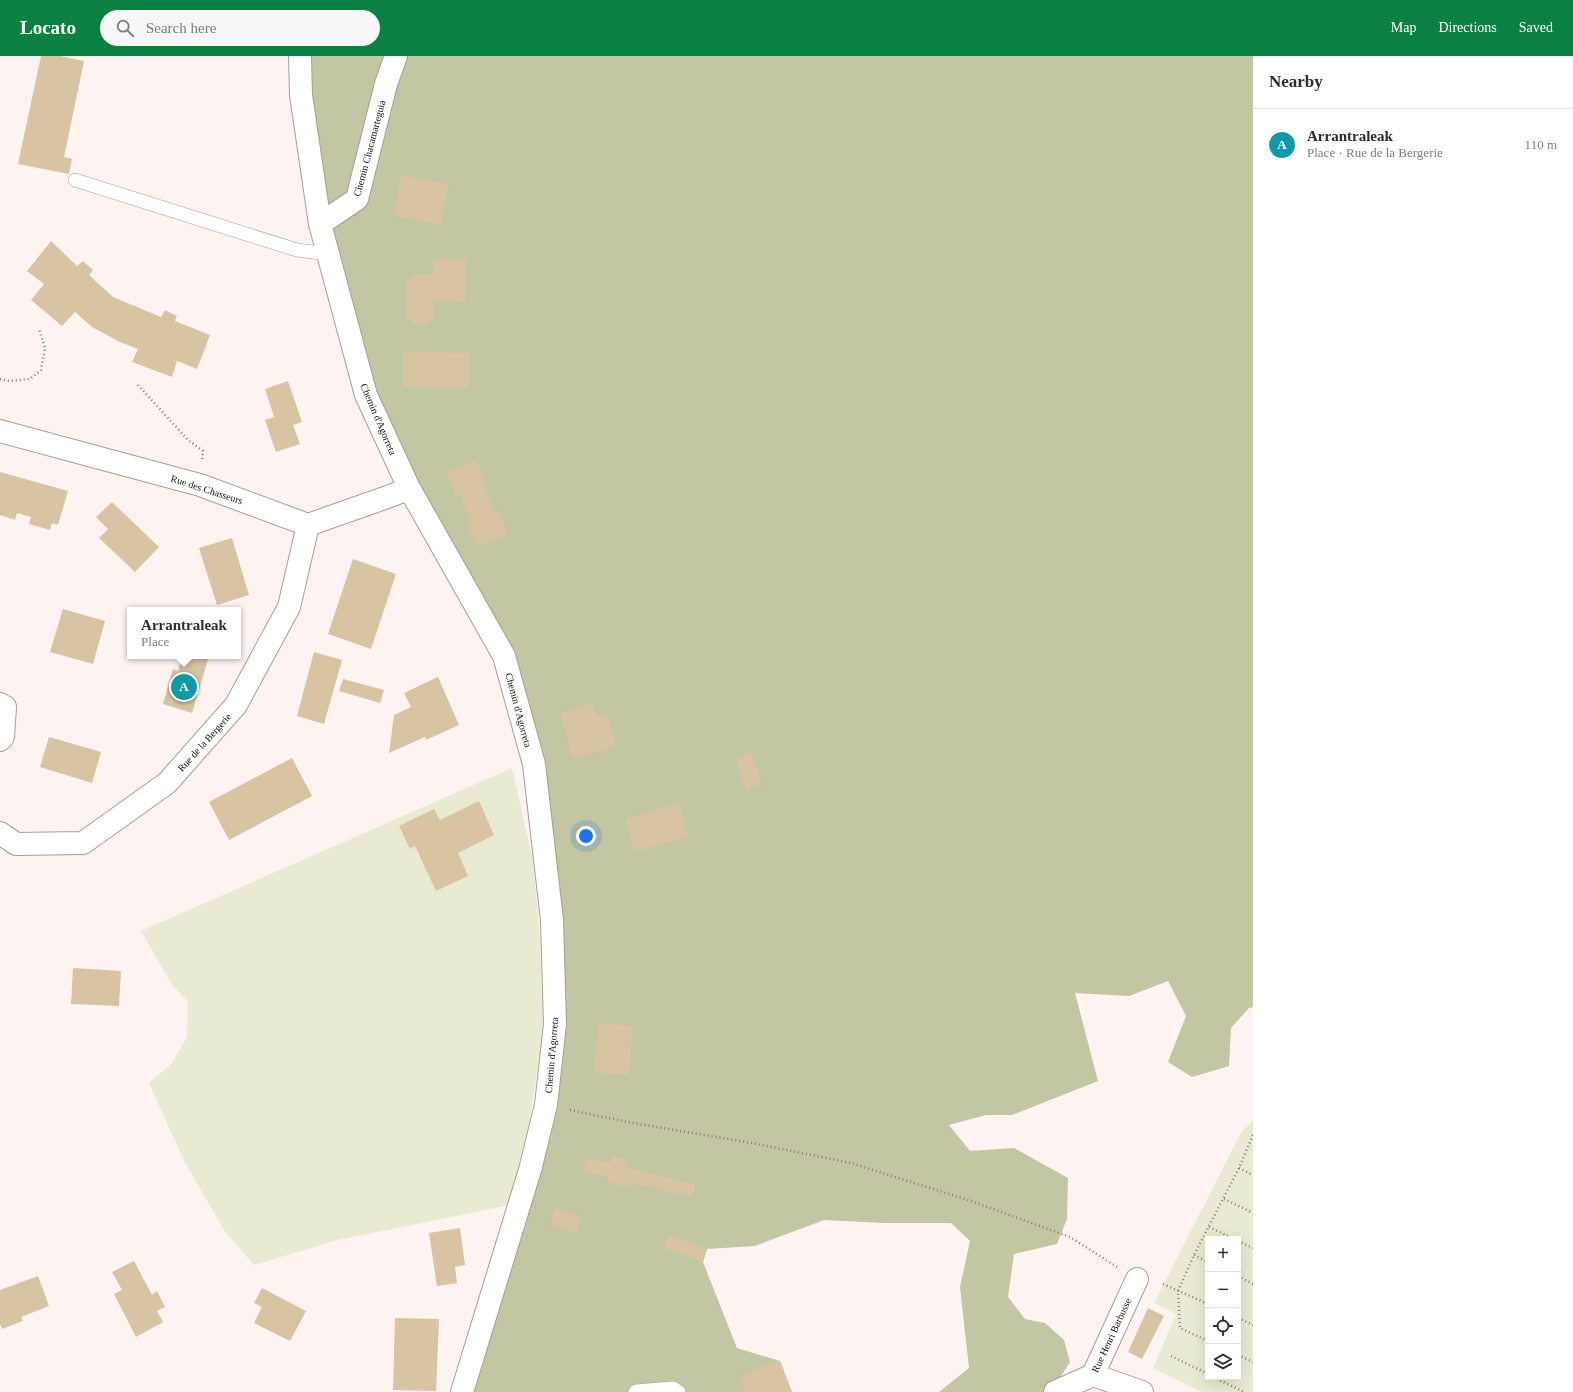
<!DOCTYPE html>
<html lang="en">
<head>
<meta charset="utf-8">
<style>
  body { margin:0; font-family:"Times New Roman",serif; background:#f7f7f7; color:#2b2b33 }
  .controls { position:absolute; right:12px; bottom:12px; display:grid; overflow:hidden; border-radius:0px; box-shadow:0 4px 16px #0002 }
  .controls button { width:36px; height:36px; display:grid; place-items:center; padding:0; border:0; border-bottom:1px solid #e1e1e2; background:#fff; color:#2b2b33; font:20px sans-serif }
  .you { position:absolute; left:586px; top:780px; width:14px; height:14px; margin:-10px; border:3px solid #fff; border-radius:50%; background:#1a73e8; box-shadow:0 0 0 6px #1a73e833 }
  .badge { display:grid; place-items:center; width:26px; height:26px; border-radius:50%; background:#0b8043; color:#fff; font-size:13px; font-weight:700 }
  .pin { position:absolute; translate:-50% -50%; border:2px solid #fff; box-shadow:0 1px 4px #0006 }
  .popup { position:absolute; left:127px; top:551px; width:114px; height:52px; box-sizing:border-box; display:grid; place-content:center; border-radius:0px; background:#fff; filter:drop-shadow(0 1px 3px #0005); font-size:13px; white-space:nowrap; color:#7c7c81 }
  .popup b { font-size:15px; color:#2b2b33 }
  .popup::after { content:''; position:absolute; left:50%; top:100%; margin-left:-8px; border:8px solid transparent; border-top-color:#fff }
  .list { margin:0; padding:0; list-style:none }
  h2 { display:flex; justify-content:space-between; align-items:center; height:52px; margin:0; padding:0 16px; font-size:17px }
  h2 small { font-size:13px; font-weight:400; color:#7c7c81 }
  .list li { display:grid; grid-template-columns:26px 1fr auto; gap:12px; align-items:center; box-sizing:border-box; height:72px; padding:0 16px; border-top:1px solid #e1e1e2 }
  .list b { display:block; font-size:15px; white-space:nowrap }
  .list p { margin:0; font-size:13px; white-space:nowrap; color:#7c7c81 }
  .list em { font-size:13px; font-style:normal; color:#7c7c81 }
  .icon { flex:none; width:22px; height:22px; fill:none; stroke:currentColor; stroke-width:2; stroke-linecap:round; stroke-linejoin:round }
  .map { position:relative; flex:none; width:1253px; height:1336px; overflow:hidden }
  header { display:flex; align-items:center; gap:24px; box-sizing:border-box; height:56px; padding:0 20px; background:#0b8043; color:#fff }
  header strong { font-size:19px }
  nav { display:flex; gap:22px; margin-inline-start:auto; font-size:14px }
  .search { width:280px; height:36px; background:#f7f7f7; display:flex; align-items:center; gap:10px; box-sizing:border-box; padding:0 14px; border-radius:22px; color:#7c7c81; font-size:15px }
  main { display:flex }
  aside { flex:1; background:#fff }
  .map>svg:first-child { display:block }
  .green { fill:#e8ebd1; fill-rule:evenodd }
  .forest { fill:#c2c6a2 }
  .building { fill:#d8c3a3 }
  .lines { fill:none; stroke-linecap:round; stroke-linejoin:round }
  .service-casing { stroke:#aa9c97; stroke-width:14 }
  .minor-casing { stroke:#aa9c97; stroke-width:24 }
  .path { stroke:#867f7d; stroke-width:2.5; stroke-dasharray:1 3; stroke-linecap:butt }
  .service { stroke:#fff; stroke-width:13 }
  .minor { stroke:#fff; stroke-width:22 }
  .labels { text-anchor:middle; stroke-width:3; stroke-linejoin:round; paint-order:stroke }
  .street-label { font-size:10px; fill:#100c0a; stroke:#fff }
</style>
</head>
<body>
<header>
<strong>Locato</strong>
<div class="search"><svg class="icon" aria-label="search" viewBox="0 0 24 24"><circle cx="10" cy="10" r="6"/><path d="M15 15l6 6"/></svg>Search here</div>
<nav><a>Map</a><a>Directions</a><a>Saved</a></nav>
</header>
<main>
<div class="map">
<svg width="1253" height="1336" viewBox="0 0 1253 1336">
  <rect width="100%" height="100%" fill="#fdf4f1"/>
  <path class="green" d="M512 712 533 805 540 883 543 974 531 1056 520 1147 338 1184 254 1209 226 1177 185 1107 149 1027 172 1007 187 981 188 946 171 927 141 875Z
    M1253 1064V1336H1202L1153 1312 1176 1258 1154 1247 1241 1077ZM1208 1183H1238V1321H1208Z"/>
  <path class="forest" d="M288 0H1253V951L1249 952 1231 972 1229 1010 1192 1021 1168 1006 1186 960 1168 925 1129 940 1075 937 1098 1025 1012 1059H986L949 1069 970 1095 1014 1092 1068 1122 1067 1163 1057 1188 1014 1198 1008 1241 1025 1263 1045 1267 1064 1284 1070 1306 1051 1336H939L969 1312 960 1231 970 1185 951 1167H884L824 1164 755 1190 707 1193 703 1206 737 1292 780 1305 792 1336H462L546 1049 552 864 504 600 366 339 320 168Z"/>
  <path class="building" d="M41 0H60L84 5 64 101 72 103 69 118 18 108Z
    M401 119 449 128 441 169 394 160Z
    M51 185 77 210 83 205 93 214 89 219 113 241 161 261 165 254 177 260 175 265 210 279 197 313 177 305 172 321 132 306 138 293 120 286 92 271 75 256 62 270 31 244 44 228 27 215Z
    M433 203H466L465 246 433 245 434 262 426 269H412V264L407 263V224H412V218H434Z
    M403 295 469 297V331H403Z
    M288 325 302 366 293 369 300 388 276 396 265 364 274 361 265 333Z
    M476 404 486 427 483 429 494 456 498 454 508 478 478 491 467 467 471 465 459 439 456 440 446 417Z
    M0 416 68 435 58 469 52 467 50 474 29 468 31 461 17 457 15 464 0 459Z
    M112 446 159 491 135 516 99 482 108 473 96 461Z
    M232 482 249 539 217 549 199 492Z
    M353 503 396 518 371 593 328 578Z
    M63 553 105 565 93 608 50 596Z
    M314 596 342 604 324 668 297 660Z
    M177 600H209L192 657 163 648 173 613 178 615 182 602Z
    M438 621 459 669 426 684 425 681 389 697 394 659 411 651 404 637Z
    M343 623 384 634 380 647 339 635Z
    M592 647 597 661 607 658 616 690 573 703 560 657Z
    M49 681 101 696 92 727 40 711Z
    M752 697 762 729 746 734 736 702Z
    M292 702 312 740 229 784 209 746Z
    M479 745 494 779 458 797 468 820 436 835 415 790 410 793 399 770 434 753 440 764Z
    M679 747 689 780 635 796 625 763Z
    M73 912 121 915 119 950 71 948Z
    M598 967 633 970 629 1019 594 1017Z
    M612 1100 628 1104 627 1112 696 1129 693 1141 632 1127 631 1132 607 1126 608 1121 583 1115 587 1102 610 1107Z
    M555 1152 581 1160 576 1177 550 1169Z
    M460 1172 465 1209 455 1211 457 1227 437 1230 429 1177Z
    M669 1179 707 1193 703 1206 664 1192Z
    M134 1205 152 1239 157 1235 165 1251 157 1255 163 1266 136 1281 114 1238 122 1234 112 1216Z
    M38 1220 49 1250 21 1261 23 1265 2 1273 0 1268V1234Z
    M262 1232 306 1255 290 1285 254 1267 262 1251 254 1247Z
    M1148 1252 1164 1260 1142 1303 1128 1296Z
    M395 1262 439 1263 436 1335 393 1334Z
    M780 1305 792 1336H745L739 1320Z"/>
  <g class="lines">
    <defs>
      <path id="service" d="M75 124 297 194 328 198
        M635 1336 636 1335 673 1332 679 1336"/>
      <path id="minor" d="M300 0 301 39 320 168 366 339 409 432 504 600 534 708 552 864 555 968 546 1049 530 1114 462 1336
        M320 168 357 143 386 28 396 0
        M0 375 200 429 308 469 393 439 409 432
        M0 648 5 651 3 681 0 684
        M0 777 16 788 83 787 167 727 236 649 289 551 308 469
        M1093 1319 1142 1336
        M1055 1336 1093 1319 1137 1223"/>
    </defs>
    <use href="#service" class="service-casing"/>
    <use href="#minor" class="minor-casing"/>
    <path class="path" d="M0 323 10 325 30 323 41 314 45 292 39 273
      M138 329 188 384 203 395 202 404
      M570 1054 633 1067 752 1087 851 1107 971 1145 1070 1181 1117 1211
      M1239 1112 1253 1119
      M1224 1143 1253 1157
      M1209 1171 1234 1183
      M1238 1185 1253 1192
      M1194 1199 1208 1206
      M1238 1220 1253 1228
      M1163 1228 1208 1248
      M1238 1262 1253 1269
      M1208 1285 1180 1272 1178 1235 1194 1199 1239 1112 1253 1079
      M1238 1299 1253 1306
      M1171 1300 1208 1318
      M1213 1321 1244 1336"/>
    <use href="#service" class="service"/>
    <use href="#minor" class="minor"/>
  </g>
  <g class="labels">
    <g class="street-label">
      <text transform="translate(369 92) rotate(-75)" y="4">Chemin Chacamarteguia</text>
      <text transform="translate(379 363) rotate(67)" y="4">Chemin d'Agorreta</text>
      <text transform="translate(207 433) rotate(18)" y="4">Rue des Chasseurs</text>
      <text transform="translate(519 654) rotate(75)" y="4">Chemin d'Agorreta</text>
      <text transform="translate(204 686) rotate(-48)" y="4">Rue de la Bergerie</text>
      <text transform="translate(551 999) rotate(-85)" y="4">Chemin d'Agorreta</text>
      <text transform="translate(1111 1279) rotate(-65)" y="4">Rue Henri Barbusse</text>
    </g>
  </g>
</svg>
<div class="controls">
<button>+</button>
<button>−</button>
<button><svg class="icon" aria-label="locate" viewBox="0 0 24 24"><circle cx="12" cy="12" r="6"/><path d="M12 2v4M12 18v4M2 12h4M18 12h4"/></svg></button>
<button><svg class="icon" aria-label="layers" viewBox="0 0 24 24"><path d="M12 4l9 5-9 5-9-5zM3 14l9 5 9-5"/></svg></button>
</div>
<div class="you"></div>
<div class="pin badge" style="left:184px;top:631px;background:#0f9aa8">A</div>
<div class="popup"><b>Arrantraleak</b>Place</div>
</div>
<aside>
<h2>Nearby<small></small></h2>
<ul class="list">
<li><span class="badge" style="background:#0f9aa8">A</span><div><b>Arrantraleak</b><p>Place · Rue de la Bergerie</p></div><em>110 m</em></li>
</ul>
</aside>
</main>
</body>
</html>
